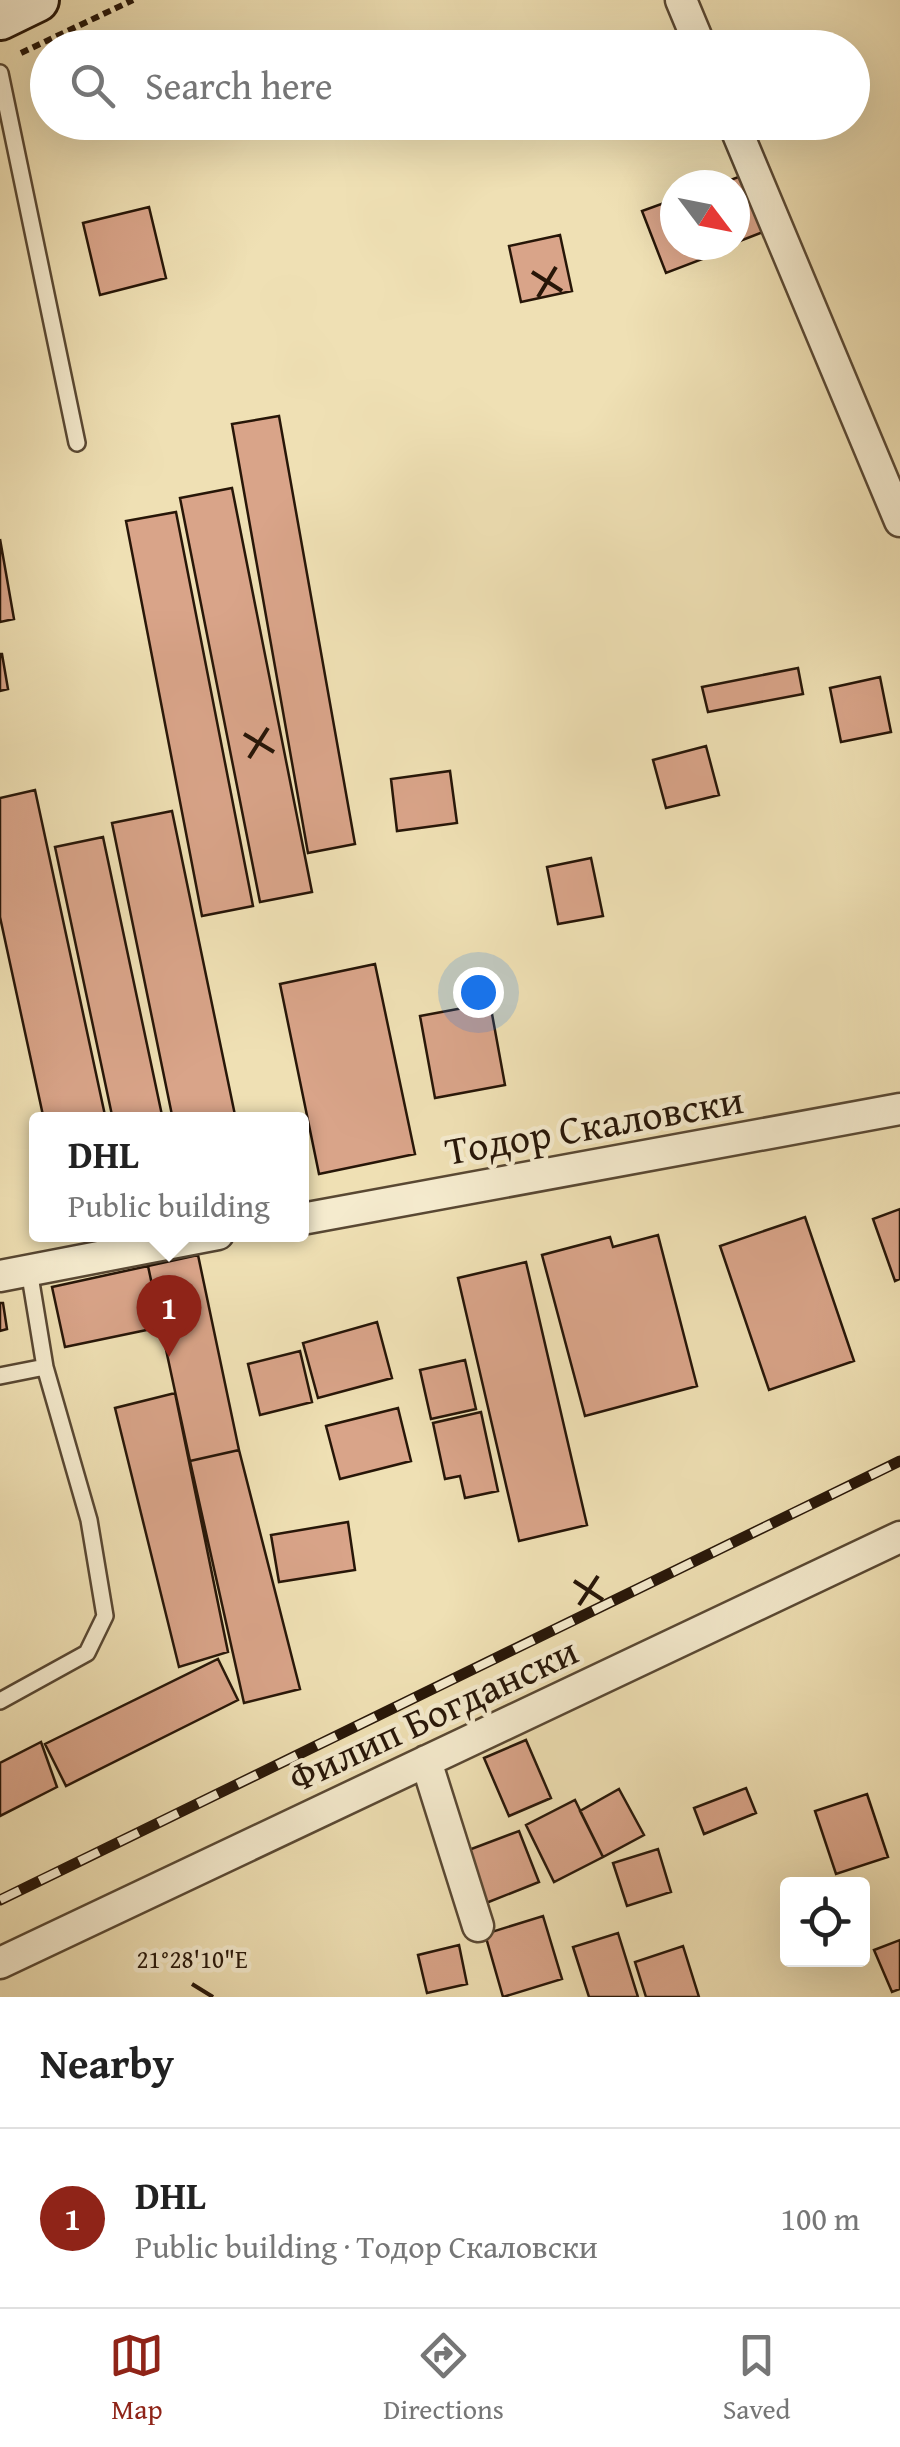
<!DOCTYPE html>
<html lang="en">
<head>
<meta charset="utf-8">
<style>
  body { margin:0; font-family:"Gentium Book Plus",serif; background:#f6f6f6; color:#222 }
  .controls { position:absolute; right:30px; bottom:30px; display:grid; overflow:hidden; border-radius:10px; box-shadow:0 10px 40px #0002 }
  .controls button { width:90px; height:90px; display:grid; place-items:center; padding:0; border:0; border-bottom:2px solid #e0e0e0; background:#fff; color:#222; font:50px sans-serif }
  .compass { position:absolute; left:660px; top:170px; width:90px; height:90px; border-radius:50%; background:#fff; box-shadow:0 10px 40px #0002; rotate:122deg }
  .you { position:absolute; left:478px; top:992px; width:35px; height:35px; margin:-25px; border:8px solid #fff; border-radius:50%; background:#1a73e8; box-shadow:0 0 0 15px #1a73e833 }
  .badge { display:grid; place-items:center; width:65px; height:65px; border-radius:50%; background:#8f2418; color:#fff; font-size:32px; font-weight:700 }
  .pin { position:absolute; translate:-50% -82px; filter:drop-shadow(0 2px 5px #0008) }
  .pin::after { content:''; position:absolute; top:52px; width:35px; height:30px; background:inherit; clip-path:polygon(0 0,100% 0,50% 100%) }
  .popup { position:absolute; left:29px; top:1112px; width:280px; height:130px; box-sizing:border-box; display:grid; place-content:center; border-radius:10px; background:#fff; filter:drop-shadow(0 2px 8px #0005); font-size:32px; white-space:nowrap; color:#767676 }
  .popup b { font-size:38px; color:#222 }
  .popup::after { content:''; position:absolute; left:50%; top:100%; margin-left:-20px; border:20px solid transparent; border-top-color:#fff }
  .list { margin:0; padding:0; list-style:none }
  h2 { display:flex; justify-content:space-between; align-items:center; height:130px; margin:0; padding:0 40px; font-size:42px }
  h2 small { font-size:32px; font-weight:400; color:#767676 }
  .list li { display:grid; grid-template-columns:65px 1fr auto; gap:30px; align-items:center; box-sizing:border-box; height:180px; padding:0 40px; border-top:2px solid #e0e0e0 }
  .list b { display:block; font-size:38px; white-space:nowrap }
  .list p { margin:0; font-size:32px; white-space:nowrap; color:#767676 }
  .list em { font-size:32px; font-style:normal; color:#767676 }
  .icon { flex:none; width:55px; height:55px; fill:none; stroke:currentColor; stroke-width:2; stroke-linecap:round; stroke-linejoin:round }
  .map { position:relative; flex:none; width:900px; height:1997px; overflow:hidden }
  .search { position:absolute; background:#fff; box-shadow:0 10px 40px #0002; left:30px; right:30px; top:30px; height:110px; display:flex; align-items:center; gap:25px; box-sizing:border-box; padding:0 35px; border-radius:55px; color:#767676; font-size:38px }
  .sheet { height:310px; background:#fff }
  nav { display:flex; justify-content:space-around; align-items:center; box-sizing:border-box; height:140px; border-top:2px solid #e0e0e0; background:#fff; font-size:28px; color:#767676 }
  nav a { display:grid; justify-items:center; gap:5px }
  nav .on { color:#8f2418 }
  .map>svg:first-child { display:block }
  .building { fill:#d9a489; stroke:#271608; stroke-width:2.5 }
  .lines { fill:none; stroke-linecap:round; stroke-linejoin:round }
  .service-casing { stroke:#594833; stroke-width:20 }
  .minor-casing { stroke:#594833; stroke-width:35 }
  .secondary-casing { stroke:#271608; stroke-width:48 }
  .path { stroke:#271608; stroke-width:6; stroke-dasharray:8 5; stroke-linecap:butt }
  .service { stroke:#f5ebce; stroke-width:15 }
  .minor { stroke:#f5ebce; stroke-width:30 }
  .secondary { stroke:#f5ebce; stroke-width:42 }
  .rail-casing { stroke:#271608; stroke-width:11 }
  .rail { stroke:#f5ebce; stroke-width:8; stroke-dasharray:22; stroke-linecap:butt }
  .ticks { fill:none; stroke:#271608; stroke-width:4 }
  .labels { text-anchor:middle; stroke-width:9; stroke-linejoin:round; paint-order:stroke }
  .street-label { font-size:40px; fill:#271608; stroke:#f5ebce }
  .ticks-label { font-size:25px; text-anchor:middle; fill:#271608; stroke:#f5ebce; stroke-width:9; stroke-linejoin:round; paint-order:stroke }
</style>
</head>
<body>
<div class="map">
<svg width="900" height="1997" viewBox="0 0 900 1997">
  <rect width="100%" height="100%" fill="#efe0b4"/>
  <filter id="stains"><feTurbulence type="fractalNoise" baseFrequency=".002" numOctaves="4"/><feColorMatrix values="0 0 0 0 .2 0 0 0 0 .09 0 0 0 0 .02 0 0 0 .5 -.17"/></filter>
  <radialGradient id="worn" r=".72"><stop offset=".6" stop-color="#630" stop-opacity="0"/><stop offset="1" stop-color="#630" stop-opacity=".3"/></radialGradient>
  <path class="building" d="M741 176 763 232 735 243V185H717Z
    M675 199V245H715L718 253 666 273 642 211Z
    M149 207 166 278 100 295 83 223Z
    M560 235 572 291 521 302 509 246Z
    M279 416 355 844 308 853 232 424Z
    M232 488 312 892 260 902 180 498Z
    M176 512 253 906 202 916 126 521Z
    M0 539 14 619 0 622Z
    M0 654H2L8 689 0 691Z
    M798 668 803 694 708 712 702 687Z
    M880 677 891 732 841 742 830 688Z
    M706 746 719 795 666 808 653 760Z
    M450 771 457 823 397 831 391 779Z
    M35 790 106 1120H44L0 917V798Z
    M172 811 236 1120H173L112 823Z
    M103 837 163 1120H113L55 847Z
    M591 858 603 916 558 924 547 867Z
    M375 964 415 1154 319 1174 280 984Z
    M490 1003 505 1085 435 1098 420 1016Z
    M900 1209V1279L895 1281 873 1219Z
    M805 1217 854 1361 769 1390 720 1246Z
    M658 1235 697 1386 585 1416 542 1255 610 1237 613 1247Z
    M198 1255 239 1450 190 1461 148 1266Z
    M526 1262 587 1525 519 1541 458 1278Z
    M148 1266 161 1327 65 1347 52 1287Z
    M0 1303H3L7 1329 0 1331Z
    M377 1322 392 1378 318 1398 303 1343Z
    M300 1351 312 1402 260 1415 248 1364Z
    M465 1360 476 1409 431 1419 420 1370Z
    M175 1393 228 1652 179 1667 115 1408Z
    M398 1408 411 1461 340 1479 326 1426Z
    M481 1412 498 1491 465 1498 460 1476 445 1479 433 1423Z
    M239 1450 300 1689 244 1703 190 1461Z
    M348 1522 355 1570 279 1582 271 1535Z
    M218 1659 238 1700 66 1786 45 1744Z
    M526 1740 551 1798 509 1816 484 1758Z
    M41 1742 57 1787 0 1816V1763Z
    M746 1788 756 1813 704 1834 694 1808Z
    M619 1789 644 1835 603 1857 580 1811Z
    M867 1794 888 1857 836 1874 815 1811Z
    M575 1800 603 1857 554 1882 526 1825Z
    M519 1831 539 1882 486 1903 466 1851Z
    M658 1849 671 1892 627 1906 613 1863Z
    M543 1916 562 1979 503 1997 485 1934Z
    M618 1933 638 1997H589L573 1947Z
    M900 1940V1989L892 1992 874 1950Z
    M459 1945 467 1984 427 1993 418 1955Z
    M683 1946 699 1997H646L635 1962Z"/>
  <g class="lines">
    <defs>
      <path id="service" d="M0 73 77 443
        M0 1376 45 1367
        M0 1701 87 1653 105 1616 89 1520 45 1367 29 1270"/>
      <path id="minor" d="M681 0 701 48
        M733 122 900 521
        M302 1219 900 1109
        M0 1276 218 1234
        M426 1761 478 1926
        M0 1963 900 1537"/>
      <path id="secondary" d="M0 18 37 0"/>
    </defs>
    <use href="#service" class="service-casing"/>
    <use href="#minor" class="minor-casing"/>
    <use href="#secondary" class="secondary-casing"/>
    <path class="path" d="M21 53 133 0"/>
    <use href="#service" class="service"/>
    <use href="#minor" class="minor"/>
    <use href="#secondary" class="secondary"/>
    <defs>
      <path id="rail" d="M0 1900 900 1461"/>
    </defs>
    <use href="#rail" class="rail-casing"/>
    <use href="#rail" class="rail"/>
  </g>
  <path class="ticks" d="M532 272 562 291M538 297 556 267M244 734 274 752M249 758 268 728M574 1581 603 1600M579 1605 598 1576M192 1984 213 1997"/>
  <g class="labels">
    <g class="street-label">
      <text transform="translate(594 1125) rotate(-10)" y="14">Тодор Скаловски</text>
      <text transform="translate(433 1714) rotate(-25)" y="14">Филип Богдански</text>
    </g>
  </g>
  <g class="ticks-label">
    <text x="192" y="1968">21°28'10"E</text>
  </g>
  <rect width="100%" height="100%" filter="url(#stains)"/>
  <rect width="100%" height="100%" fill="url(#worn)"/>
</svg>
<div class="controls">
<button><svg class="icon" aria-label="locate" viewBox="0 0 24 24"><circle cx="12" cy="12" r="6"/><path d="M12 2v4M12 18v4M2 12h4M18 12h4"/></svg></button>
</div>
<svg class="compass" viewBox="-18 -18 36 36"><path d="M0-13l5 13h-10z" fill="#e53935"/><path d="M0 13l5-13h-10z" fill="#767676"/></svg>
<div class="you"></div>
<div class="pin badge" style="left:169px;top:1357px">1</div>
<div class="popup"><b>DHL</b>Public building</div>
<div class="search"><svg class="icon" aria-label="search" viewBox="0 0 24 24"><circle cx="10" cy="10" r="6"/><path d="M15 15l6 6"/></svg>Search here</div>
</div>
<section class="sheet">
<h2>Nearby<small></small></h2>
<ul class="list">
<li><span class="badge">1</span><div><b>DHL</b><p>Public building · Тодор Скаловски</p></div><em>100 m</em></li>
</ul>
</section>
<nav>
<a class="on"><svg class="icon" aria-label="map" viewBox="0 0 24 24"><path d="M3 6l6-2 6 2 6-2v14l-6 2-6-2-6 2zM9 4v14M15 6v14"/></svg>Map</a>
<a><svg class="icon" aria-label="directions" viewBox="0 0 24 24"><path d="M12 3l9 9-9 9-9-9zM9 14v-3h6M13 9l2 2-2 2"/></svg>Directions</a>
<a><svg class="icon" aria-label="saved" viewBox="0 0 24 24"><path d="M7 4h10v16l-5-4-5 4z"/></svg>Saved</a>
</nav>
</body>
</html>
